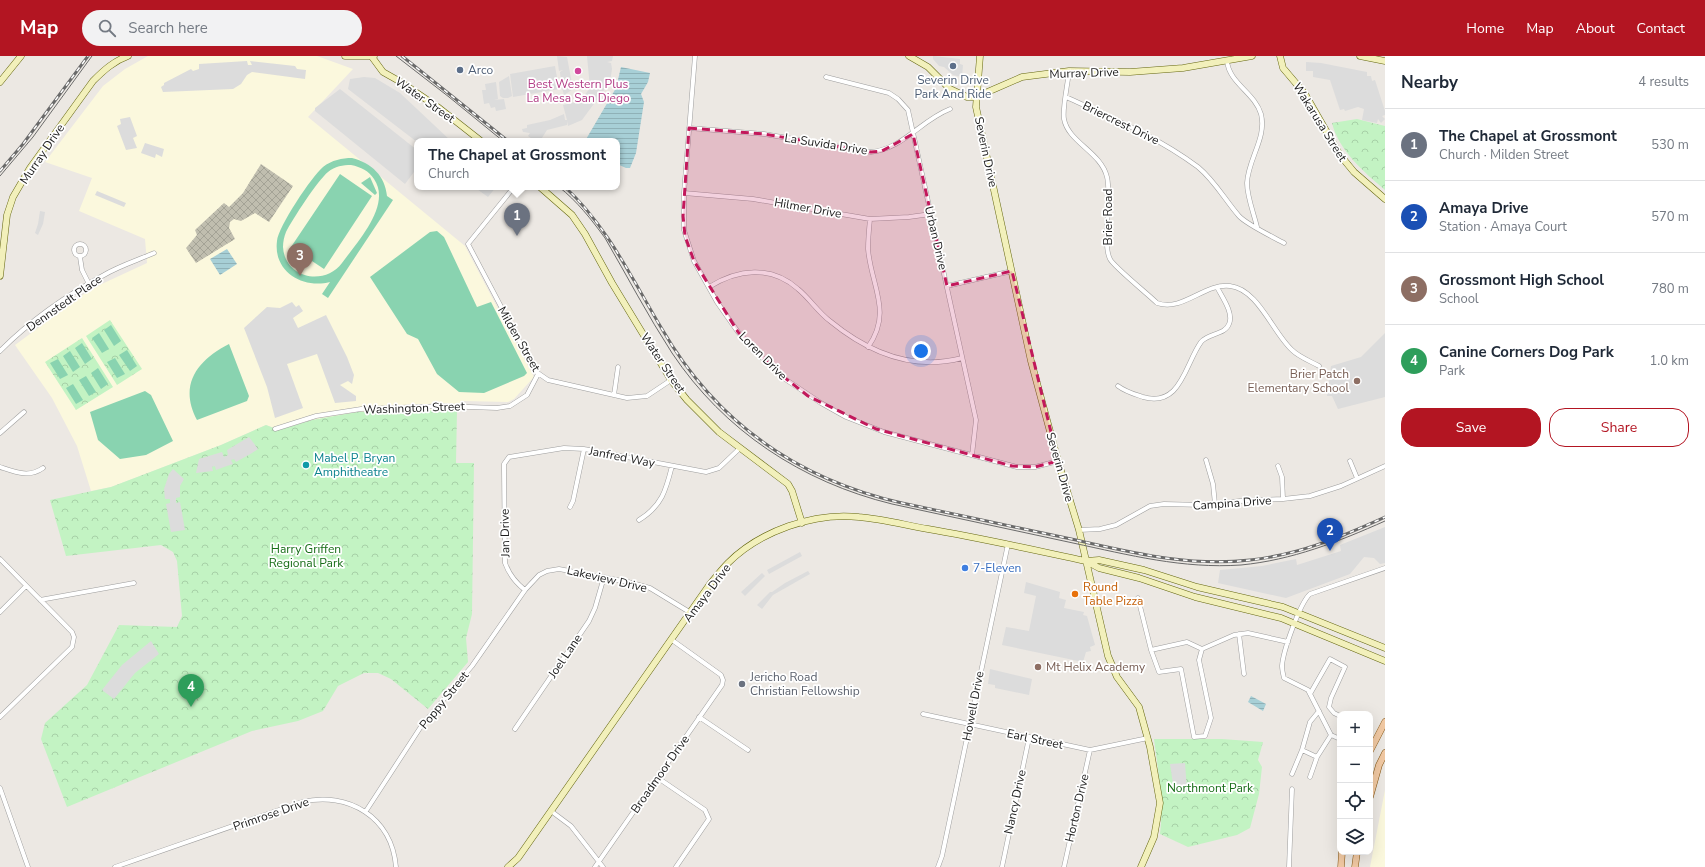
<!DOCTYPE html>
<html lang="en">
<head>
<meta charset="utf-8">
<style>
  body { margin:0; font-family:"Nunito Sans",sans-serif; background:#f2f2f3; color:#1f2937 }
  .controls { position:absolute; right:12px; bottom:12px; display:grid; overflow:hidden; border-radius:8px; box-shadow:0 4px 16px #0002 }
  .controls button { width:36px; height:36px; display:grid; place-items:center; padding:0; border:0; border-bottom:1px solid #e0e1e3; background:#fff; color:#1f2937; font:20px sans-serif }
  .you { position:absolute; left:921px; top:295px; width:14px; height:14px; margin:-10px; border:3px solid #fff; border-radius:50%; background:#1a73e8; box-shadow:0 0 0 6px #1a73e833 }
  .badge { display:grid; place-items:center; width:26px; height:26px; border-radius:50%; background:#b31522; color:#fff; font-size:13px; font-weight:700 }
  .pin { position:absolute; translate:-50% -33px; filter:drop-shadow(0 1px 2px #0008) }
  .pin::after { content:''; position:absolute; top:21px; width:14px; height:12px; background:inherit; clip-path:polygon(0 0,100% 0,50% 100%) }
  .popup { position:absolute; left:414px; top:82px; width:206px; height:52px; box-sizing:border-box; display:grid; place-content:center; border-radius:8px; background:#fff; filter:drop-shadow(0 1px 3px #0005); font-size:13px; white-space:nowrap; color:#747a83 }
  .popup b { font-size:15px; color:#1f2937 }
  .popup::after { content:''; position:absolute; left:50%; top:100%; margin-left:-8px; border:8px solid transparent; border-top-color:#fff }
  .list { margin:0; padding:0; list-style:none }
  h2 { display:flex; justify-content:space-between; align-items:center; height:52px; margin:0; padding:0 16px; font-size:17px }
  h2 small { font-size:13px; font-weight:400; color:#747a83 }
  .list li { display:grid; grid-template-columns:26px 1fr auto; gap:12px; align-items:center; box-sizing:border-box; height:72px; padding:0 16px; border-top:1px solid #e0e1e3 }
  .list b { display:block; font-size:15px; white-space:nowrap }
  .list p { margin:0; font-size:13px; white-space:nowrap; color:#747a83 }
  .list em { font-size:13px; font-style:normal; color:#747a83 }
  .actions { display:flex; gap:8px; padding:12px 16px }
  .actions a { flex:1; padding:9px 0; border:1px solid #b31522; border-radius:16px; text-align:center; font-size:14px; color:#b31522 }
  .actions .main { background:#b31522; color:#fff }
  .icon { flex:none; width:22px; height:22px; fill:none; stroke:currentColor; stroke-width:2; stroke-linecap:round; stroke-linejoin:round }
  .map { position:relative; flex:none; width:1385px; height:811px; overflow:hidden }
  header { display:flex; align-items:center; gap:24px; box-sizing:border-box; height:56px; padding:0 20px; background:#b31522; color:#fff }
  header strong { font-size:19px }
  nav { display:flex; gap:22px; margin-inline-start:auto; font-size:14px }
  .search { width:280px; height:36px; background:#f2f2f3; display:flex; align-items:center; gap:10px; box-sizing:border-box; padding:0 14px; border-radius:22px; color:#747a83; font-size:15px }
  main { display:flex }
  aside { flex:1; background:#fff }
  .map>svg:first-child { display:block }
  .education { fill:#fbf8dd }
  .construction { fill:url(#construction-cross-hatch) }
  .park { fill:url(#park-crowns) }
  .pitch { fill:#89d3b0; fill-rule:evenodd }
  .parking { fill:#dcdcdc }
  .water { fill:url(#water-rules) }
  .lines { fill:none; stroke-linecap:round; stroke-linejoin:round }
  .street-casing { stroke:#9d9d9d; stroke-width:5 }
  .secondary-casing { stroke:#646610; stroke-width:7 }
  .primary-casing { stroke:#845410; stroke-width:7 }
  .street { stroke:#fff; stroke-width:4 }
  .secondary { stroke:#f2f0bb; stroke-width:6 }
  .primary { stroke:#f1c9a3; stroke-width:6 }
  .tram { stroke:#6a6a6a; stroke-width:1 }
  .rail-casing { stroke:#6a6a6a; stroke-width:3 }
  .rail { stroke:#fff; stroke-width:1.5; stroke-dasharray:4.5; stroke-linecap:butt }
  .marked { fill:#c2185b; fill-opacity:0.2; stroke:#c2185b; stroke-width:3; stroke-dasharray:8 5; stroke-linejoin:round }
  .service-dot { fill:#5c6f8a; stroke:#fff; stroke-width:1.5 }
  .hotel-dot { fill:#d1479c; stroke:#fff; stroke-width:1.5 }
  .education-dot { fill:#8d6e63; stroke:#fff; stroke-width:1.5 }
  .culture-dot { fill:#0f9aa8; stroke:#fff; stroke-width:1.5 }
  .shop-dot { fill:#3f7fe0; stroke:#fff; stroke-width:1.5 }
  .food-dot { fill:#e8710a; stroke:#fff; stroke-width:1.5 }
  .worship-dot { fill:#6b7280; stroke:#fff; stroke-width:1.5 }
  .labels { text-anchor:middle; stroke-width:3.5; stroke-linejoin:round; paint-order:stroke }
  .service-label { font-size:12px; fill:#4e5e75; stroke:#fff; text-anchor:start }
  .street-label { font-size:12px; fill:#1c1c1c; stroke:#fff }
  .hotel-label { font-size:12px; fill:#b23c85; stroke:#fff }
  .education-label { font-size:12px; fill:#785e54; stroke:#fff; text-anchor:end }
  .culture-label { font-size:12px; fill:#0d838f; stroke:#fff; text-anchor:start }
  .park-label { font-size:12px; fill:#176d17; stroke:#fff }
  .shop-label { font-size:12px; fill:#366cbe; stroke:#fff; text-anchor:start }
  .food-label { font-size:12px; fill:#c56008; stroke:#fff; text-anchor:start }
  .worship-label { font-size:12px; fill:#5b616d; stroke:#fff; text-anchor:start }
</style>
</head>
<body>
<header>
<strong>Map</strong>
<div class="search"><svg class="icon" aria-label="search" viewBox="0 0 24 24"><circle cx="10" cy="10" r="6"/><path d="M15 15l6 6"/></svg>Search here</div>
<nav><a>Home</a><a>Map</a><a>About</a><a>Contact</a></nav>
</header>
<main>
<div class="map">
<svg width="1385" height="811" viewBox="0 0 1385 811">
  <defs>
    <pattern id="construction-cross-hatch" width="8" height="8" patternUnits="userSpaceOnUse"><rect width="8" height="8" fill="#c0beaf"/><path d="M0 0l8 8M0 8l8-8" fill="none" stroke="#a4a396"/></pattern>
    <pattern id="park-crowns" width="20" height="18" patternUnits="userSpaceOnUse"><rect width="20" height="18" fill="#c3f3c3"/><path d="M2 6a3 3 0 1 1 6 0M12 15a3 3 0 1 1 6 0" fill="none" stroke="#a7d0a7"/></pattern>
    <pattern id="water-rules" width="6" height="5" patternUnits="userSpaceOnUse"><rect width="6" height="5" fill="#a7cfd6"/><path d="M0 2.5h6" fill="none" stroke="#8fb1b7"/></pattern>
  </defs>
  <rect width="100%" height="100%" fill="#ece8e3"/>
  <path class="education" d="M148 0H317L353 13 308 61 465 190 534 321 514 343 508 346 464 345 457 354 312 364 279 374 266 369 221 389 148 417 111 431 91 435 77 390 52 342 15 289 91 233 147 207 145 183 79 155 92 122 45 106 103 30 125 13Z
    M1385 734V811H1370Z"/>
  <path class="construction" d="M261 108 293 130 269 166 255 157 241 165 234 163 230 166 229 172 235 183 196 207 186 192 197 179 195 174 224 147 229 151 243 137Z"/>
  <path class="park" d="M1357 63 1385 70V134C1364 116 1339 95 1332 67Z
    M110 264 142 313 117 329 86 280Z
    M82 282 113 331 76 354 45 306Z
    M457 354 456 407H474L472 558 466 582 468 606 428 653 391 623 378 617H364L338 630 323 655 298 665 252 675 67 751 41 683 45 667 87 629 119 569 177 571 182 560 177 505 173 496 161 489 66 500 50 444 111 431 221 389 266 369 279 374 312 364 357 356Z
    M1154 683H1222L1263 686 1258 704 1262 711 1259 738 1250 772 1237 779 1188 791 1160 778C1164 745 1158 715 1154 683Z"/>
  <path class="pitch" d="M352 102C372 107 385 120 387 140L393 144 328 242 322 238 330 226C303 233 273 216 277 185 278 171 312 120 323 111 332 104 342 102 352 102ZM351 109C361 111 369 115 374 123 392 149 357 186 342 207 325 230 285 223 283 191 283 186 284 181 286 176 292 164 318 124 328 116 335 110 343 109 351 109Z
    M340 118 372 140 324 213 291 191Z
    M370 121 377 137 375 139 361 127Z
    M437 175 444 181 477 251 491 246 527 317 524 320 484 337 459 336 437 318 418 283 407 278 370 221 430 176Z
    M111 269 121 285 114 290 104 274Z
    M99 277 109 293 102 297 92 282Z
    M82 287 92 303 85 308 75 292Z
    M229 288 249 340 247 345 197 364C178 328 198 304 229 288Z
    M127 294 137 310 130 315 119 299Z
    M70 295 80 311 73 316 63 300Z
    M115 302 125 318 117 322 107 306Z
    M58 303 68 319 60 323 50 307Z
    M98 312 108 328 101 333 91 317Z
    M86 320 96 336 89 340 79 324Z
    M73 328 83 344 76 348 66 332Z
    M145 335 151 339 173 385 146 399 120 403 98 384 90 356Z"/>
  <path class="parking" d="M557 0 567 1 573 33 564 39 562 32 565 30H562L561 26 565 25H561L560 16 563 14 559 15Z
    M587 0H613L612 5 607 6 611 7 612 13 610 26 582 64 568 70 567 65V69L547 74 540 85H535L528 80 530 77 523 76 522 73 527 72V69L550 64 564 58 565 64H567L563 49 580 45 590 32Z
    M933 0 960 3V8L963 9 962 21 953 19 944 11 939 10 933 3Z
    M247 5 248 9H252L250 5 295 10 297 13 306 14 305 23 252 16 247 19 241 28 233 33 163 36 161 31 164 29V27L191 13 193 15 199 13V8Z
    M1306 6 1321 7 1367 16V20H1371L1372 25 1375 24 1385 55V59L1382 60 1385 63 1381 67 1378 63 1377 67 1362 64 1364 53 1358 51 1345 55 1344 53 1340 54 1330 24 1313 21V15H1306Z
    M555 10 559 33 513 41 510 18Z
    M509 20 512 40 508 42H503L500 40 499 26Z
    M364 21 375 22 400 37 451 85 417 86 348 33 350 23Z
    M496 26 498 43 494 44 504 43 506 53 496 55 495 51 491 52 489 47 484 48 482 34H486L485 28Z
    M340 33 417 94V112L405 128 315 55V52Z
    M130 61 137 80 133 82 137 92 126 94 117 70 121 68 120 63Z
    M145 87 164 93 162 101 156 98 155 102 141 97Z
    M474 131H496L488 141Z
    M97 135 126 147 124 151 95 139Z
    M40 155 45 156 43 168 38 179 35 177 38 168Z
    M292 246 296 251 299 249 303 255 293 262 298 272 326 259 347 301 354 319 352 328 348 325 340 329 356 340V345L335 347 317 298 287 308 303 352 275 362 267 331 244 272 267 251 280 252Z
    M1385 277V341L1338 353 1332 340H1327L1331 310 1361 301Z
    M249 381 258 393 252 397 236 406 234 403 231 404 233 408 224 411 216 414 215 410 212 411 213 415 196 417 199 403 222 396 224 401 228 399 227 394Z
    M173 413 184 423 180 430V441L176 442V447L180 446 185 474 171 476 166 448 170 447V443H165L164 433 169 418Z
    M1385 471V507L1380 508 1374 502 1364 501 1350 518 1286 542 1218 527 1220 514 1262 510 1296 503 1297 509 1341 495 1340 489Z
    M800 496 802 500 769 518 767 514Z
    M808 515 810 518 773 539 762 553 757 549 770 536H772L785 527Z
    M762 517 765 520 745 540 741 536Z
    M1026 526 1060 536 1059 542 1066 544 1064 552 1084 556 1083 559 1087 560 1095 589 1090 591 1091 595 1086 596 1083 606 1002 589 1006 571 1029 575 1036 540 1024 537Z
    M151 585 159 598 135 617 114 643 102 634 122 609Z
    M990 613 1032 623 1029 639 995 632V629L988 628Z
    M1185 707 1187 734 1174 735 1170 708Z"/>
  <path class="water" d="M621 11 650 17 648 26 641 38 644 46 636 97 630 112H626L617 108V85H585L616 32Z
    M227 193 237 208 220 219 210 203Z
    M1251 640 1266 648 1263 655 1248 646Z"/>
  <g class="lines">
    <defs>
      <path id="street" d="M695 0 684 137V174L694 205 717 246 738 276 771 311 785 323 821 347 846 361 884 376 1017 411H1035L1058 405
        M1227 5C1229 27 1255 37 1261 58 1267 82 1248 103 1247 127 1247 141 1254 158 1257 171
        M1069 15C1068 27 1062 53 1064 63 1068 86 1101 96 1107 121 1112 141 1102 188 1110 203 1113 210 1149 239 1157 247 1183 256 1204 227 1230 230 1258 233 1273 277 1292 294 1299 301 1310 305 1319 310
        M826 21 889 37 898 43 908 54 976 364 972 399
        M1066 41C1112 62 1158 81 1198 111 1215 125 1225 144 1239 160 1246 168 1273 181 1284 187
        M689 72 764 78 871 96C903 93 921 64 950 53
        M514 131 468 188 535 315 548 324 627 342 647 340 671 324
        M684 137 753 143 870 163 909 161 931 158
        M74 194a6 6 0 1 1 12 0a6 6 0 1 1-12 0Z
        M80 201 82 214 89 228
        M947 230 1012 215
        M709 231C738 213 771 209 798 233 810 243 818 256 830 265 869 297 913 315 962 302
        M868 291C893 256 871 230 868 193 868 184 869 173 870 163
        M0 295C30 265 67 239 104 219 119 210 138 204 154 197
        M1118 330C1126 336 1134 338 1143 341 1181 352 1185 308 1201 286 1208 277 1225 279 1229 268 1234 257 1222 241 1217 231
        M614 339 618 311
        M275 373 316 360 361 353 442 350 497 352 510 350 527 339 538 318
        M0 377 24 356
        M1206 404 1213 428 1215 448
        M1350 405 1357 422
        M1278 410 1282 421 1283 443
        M0 411C15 416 29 422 43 412
        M570 451 573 445 584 393
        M639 464C662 450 666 434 672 410
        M1079 474 1100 473 1116 469 1150 450 1164 448 1203 449 1240 445 1283 443 1310 440 1341 430 1385 410
        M0 503 72 576 74 581 72 591 0 661
        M525 534C516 527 509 518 505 507L504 413V408L509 401 564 392 584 393 706 416 719 412 739 393
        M1138 542 1151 594 1187 586 1202 593 1234 579 1248 577 1288 586
        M40 544 134 527
        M0 556 26 530
        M1239 578 1244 618
        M1151 594 1159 616 1181 613 1194 681 1205 680 1211 662 1199 604 1202 593
        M1310 638 1330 603 1345 611 1331 642 1329 651 1334 657 1340 660
        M923 658 1090 694 1148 682
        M699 661 748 694
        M515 673 589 565 595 552 604 521
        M1340 683 1331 679 1308 634 1284 622C1283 618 1282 613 1282 610 1283 595 1300 547 1310 538L1385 512
        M1302 694 1317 701 1310 721
        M1317 701 1331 679
        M1292 718 1302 694 1310 666 1319 655
        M658 722 705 754 709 763 676 811
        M0 732 28 811
        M366 755 422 669 472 610 525 534 539 519 547 515 559 513 628 526 650 532 691 557
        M551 755 571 770 603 811
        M115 811 302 746C348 735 392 761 396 811
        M595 811 722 629 723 624 721 619 672 584
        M938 811 942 800 1008 488
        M1002 811 1029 682
        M1064 811 1090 694
        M1289 811 1292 733"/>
      <path id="secondary" d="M345 0H359
        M359 0H374
        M909 0 928 11 950 33 967 41H976L1022 21 1069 15 1130 16 1183 12 1252 0
        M980 0 976 51 1031 305 1058 405 1079 474 1108 600 1117 621 1139 651 1150 691 1160 747 1154 781 1141 811
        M1280 0 1283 12 1305 38 1340 99 1354 116 1385 143
        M1360 0 1385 5
        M372 1 383 16 399 25 439 52 481 85
        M0 26 21 0
        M540 131 572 159 585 178 612 227 671 324 687 344 719 376 788 428 792 435 802 467
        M0 220 7 159 13 141 30 112 93 25C104 14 114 5 128 0
        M1086 505 1099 504 1144 514 1197 531 1283 551 1385 592
        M508 811 518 802 710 528C716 521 722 513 728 507 760 475 814 456 859 461 882 463 905 469 928 473 981 482 1034 494 1086 505L1099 512 1139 522 1195 541 1281 562 1385 605"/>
      <path id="primary" d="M1370 695 1385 666
        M1370 741 1379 709 1385 697
        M1341 811 1342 796
        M1355 811 1357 796"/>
    </defs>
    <use href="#street" class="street-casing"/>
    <use href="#secondary" class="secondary-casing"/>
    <use href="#primary" class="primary-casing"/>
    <use href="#street" class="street"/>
    <use href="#secondary" class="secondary"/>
    <use href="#primary" class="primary"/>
    <path class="tram" d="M396 0 449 41 503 85
      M0 120 33 81 92 0
      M559 131C577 145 591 163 605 182 627 220 648 260 672 297 724 375 802 426 892 448 952 461 1013 474 1073 487 1129 499 1183 513 1241 509 1292 504 1338 486 1385 465"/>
    <defs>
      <path id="rail" d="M402 0 508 85
        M0 115 23 88 88 0
        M565 131C608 171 632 223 662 273 716 366 797 423 902 447 960 459 1018 472 1076 484 1134 497 1190 511 1250 504 1298 499 1341 481 1385 461"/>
    </defs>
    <use href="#rail" class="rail-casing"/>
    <use href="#rail" class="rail"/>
  </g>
  <path class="marked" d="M689 72 764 78 871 96 882 95 913 78 947 230 1012 215 1058 405 1035 411 1012 410 876 373 808 340 771 311 738 276 694 205 685 180 683 160Z"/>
  <g class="service-dot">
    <circle cx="953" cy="10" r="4"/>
    <circle cx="460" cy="14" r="4"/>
  </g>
  <circle class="hotel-dot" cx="578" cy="15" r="4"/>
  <g class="education-dot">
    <circle cx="1357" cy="325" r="4"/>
    <circle cx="1038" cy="611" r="4"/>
  </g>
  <circle class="culture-dot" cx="306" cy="409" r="4"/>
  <circle class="shop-dot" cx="965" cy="512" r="4"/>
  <circle class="food-dot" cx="1075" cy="538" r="4"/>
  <circle class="worship-dot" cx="742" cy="628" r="4"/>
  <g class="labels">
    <g class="service-label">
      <text x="468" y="18">Arco</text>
      <text x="953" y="28" text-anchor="middle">Severin Drive<tspan x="953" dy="14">Park And Ride</tspan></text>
    </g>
    <g class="street-label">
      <text transform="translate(1084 17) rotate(-2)" y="4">Murray Drive</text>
      <text transform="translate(425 44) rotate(35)" y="4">Water Street</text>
      <text transform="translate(1320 66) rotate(58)" y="4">Wakarusa Street</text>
      <text transform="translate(1121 67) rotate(26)" y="4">Briercrest Drive</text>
      <text transform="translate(826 88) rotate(9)" y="4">La Suvida Drive</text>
      <text transform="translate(986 96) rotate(78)" y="4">Severin Drive</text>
      <text transform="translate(42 98) rotate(-56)" y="4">Murray Drive</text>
      <text transform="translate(808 152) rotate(10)" y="4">Hilmer Drive</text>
      <text transform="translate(1108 161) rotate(-90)" y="4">Brier Road</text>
      <text transform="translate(936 182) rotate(77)" y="4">Urban Drive</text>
      <text transform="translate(64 247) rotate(-35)" y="4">Dennstedt Place</text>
      <text transform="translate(519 283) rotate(60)" y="4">Milden Street</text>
      <text transform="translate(763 300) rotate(45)" y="4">Loren Drive</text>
      <text transform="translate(663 307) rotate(56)" y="4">Water Street</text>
      <text transform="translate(414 352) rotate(-2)" y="4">Washington Street</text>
      <text transform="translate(622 401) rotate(11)" y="4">Janfred Way</text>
      <text transform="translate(1060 411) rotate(74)" y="4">Severin Drive</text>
      <text transform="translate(1232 447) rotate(-4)" y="4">Campina Drive</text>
      <text transform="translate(505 477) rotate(-91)" y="4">Jan Drive</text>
      <text transform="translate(607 523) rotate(13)" y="4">Lakeview Drive</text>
      <text transform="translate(707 537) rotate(-53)" y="4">Amaya Drive</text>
      <text transform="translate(565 600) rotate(-56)" y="4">Joel Lane</text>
      <text transform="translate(444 644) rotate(-51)" y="4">Poppy Street</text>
      <text transform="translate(973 650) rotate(-79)" y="4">Howell Drive</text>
      <text transform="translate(1035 683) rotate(12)" y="4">Earl Street</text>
      <text transform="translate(660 718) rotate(-55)" y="4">Broadmoor Drive</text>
      <text transform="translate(1015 746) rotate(-78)" y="4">Nancy Drive</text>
      <text transform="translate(1077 752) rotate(-77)" y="4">Horton Drive</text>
      <text transform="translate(271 758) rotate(-19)" y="4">Primrose Drive</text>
    </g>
    <g class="hotel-label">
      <text x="578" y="32">Best Western Plus<tspan x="578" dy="14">La Mesa San Diego</tspan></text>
    </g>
    <g class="education-label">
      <text x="1349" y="322">Brier Patch<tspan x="1349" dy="14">Elementary School</tspan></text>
      <text x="1046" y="615" text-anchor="start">Mt Helix Academy</text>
    </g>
    <g class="culture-label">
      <text x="314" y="406">Mabel P. Bryan<tspan x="314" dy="14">Amphitheatre</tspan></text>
    </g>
    <g class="park-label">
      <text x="306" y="497">Harry Griffen<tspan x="306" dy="14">Regional Park</tspan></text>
      <text x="1210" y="736">Northmont Park</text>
    </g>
    <g class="shop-label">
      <text x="973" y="516">7-Eleven</text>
    </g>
    <g class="food-label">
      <text x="1083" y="535">Round<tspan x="1083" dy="14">Table Pizza</tspan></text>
    </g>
    <g class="worship-label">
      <text x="750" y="625">Jericho Road<tspan x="750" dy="14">Christian Fellowship</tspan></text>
    </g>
  </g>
</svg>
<div class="controls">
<button>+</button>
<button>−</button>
<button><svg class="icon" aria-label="locate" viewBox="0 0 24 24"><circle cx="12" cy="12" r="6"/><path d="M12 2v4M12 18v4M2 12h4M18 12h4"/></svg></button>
<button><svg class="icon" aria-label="layers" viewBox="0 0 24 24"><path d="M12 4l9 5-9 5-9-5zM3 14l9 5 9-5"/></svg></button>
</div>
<div class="you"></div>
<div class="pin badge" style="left:517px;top:180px;background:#6b7280">1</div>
<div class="popup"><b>The Chapel at Grossmont</b>Church</div>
<div class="pin badge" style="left:1330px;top:495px;background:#1a4fb4">2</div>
<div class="pin badge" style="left:300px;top:220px;background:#8d6e63">3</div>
<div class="pin badge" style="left:191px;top:651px;background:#2e9e5b">4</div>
</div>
<aside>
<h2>Nearby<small>4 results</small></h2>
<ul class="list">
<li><span class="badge" style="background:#6b7280">1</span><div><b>The Chapel at Grossmont</b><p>Church · Milden Street</p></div><em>530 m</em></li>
<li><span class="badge" style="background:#1a4fb4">2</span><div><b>Amaya Drive</b><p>Station · Amaya Court</p></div><em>570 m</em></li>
<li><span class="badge" style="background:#8d6e63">3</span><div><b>Grossmont High School</b><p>School</p></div><em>780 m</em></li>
<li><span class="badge" style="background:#2e9e5b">4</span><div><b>Canine Corners Dog Park</b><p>Park</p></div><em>1.0 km</em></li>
</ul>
<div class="actions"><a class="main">Save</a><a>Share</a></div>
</aside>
</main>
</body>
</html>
